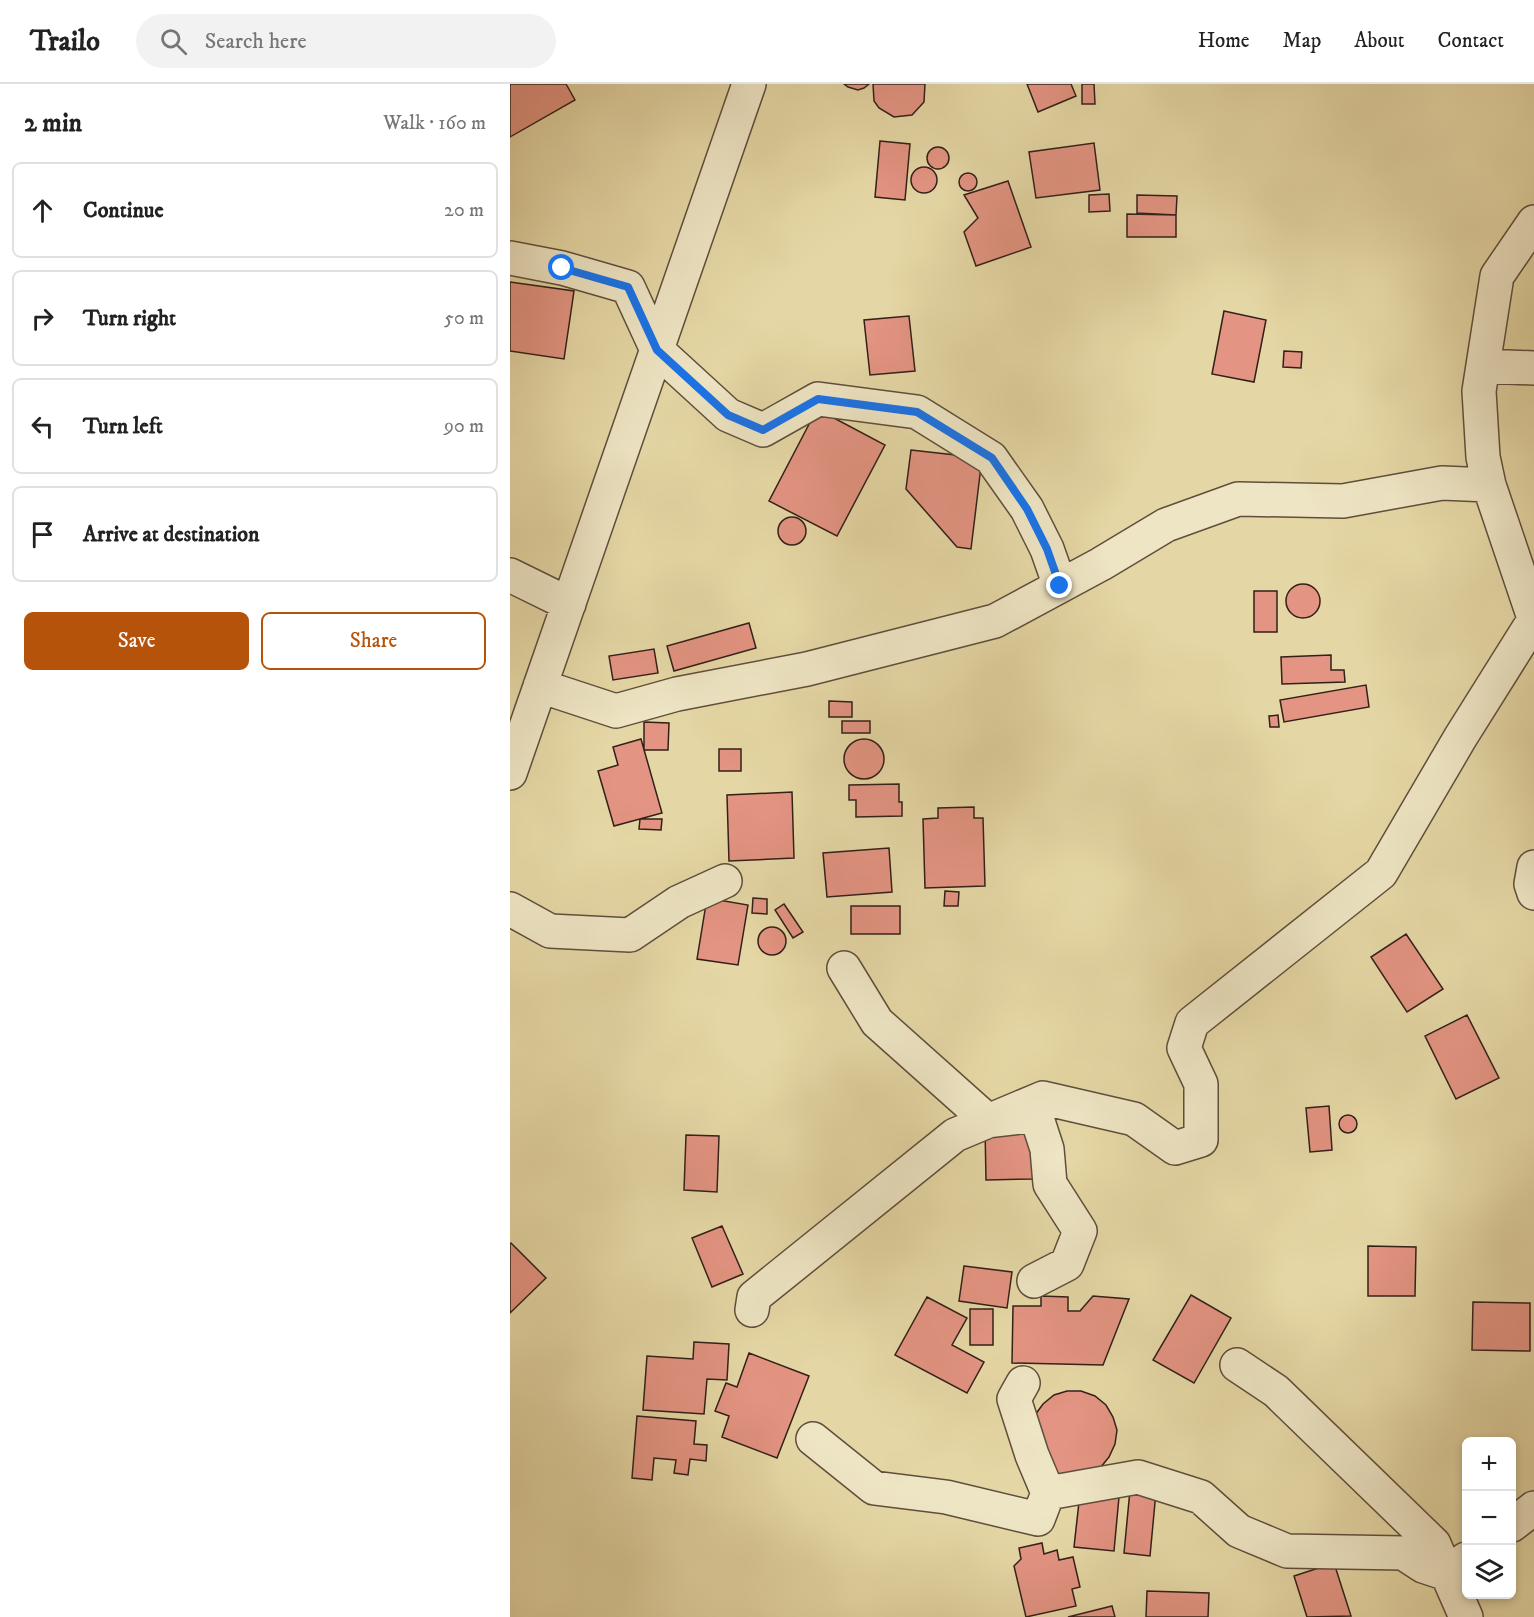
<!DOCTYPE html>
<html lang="en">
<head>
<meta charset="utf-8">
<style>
  body { margin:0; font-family:"IM FELL DW Pica",serif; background:#f2f2f2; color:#222 }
  .controls { position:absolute; right:18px; bottom:18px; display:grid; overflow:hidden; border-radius:9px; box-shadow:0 3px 9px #0003 }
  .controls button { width:54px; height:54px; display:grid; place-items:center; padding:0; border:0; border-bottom:2px solid #e0e0e0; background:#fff; color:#222; font:30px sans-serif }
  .stop { position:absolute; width:18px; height:18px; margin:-14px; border:4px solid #1a73e8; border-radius:50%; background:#fff }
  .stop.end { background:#1a73e8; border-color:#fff; box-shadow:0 2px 6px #0008 }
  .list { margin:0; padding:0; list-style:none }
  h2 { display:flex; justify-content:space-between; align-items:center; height:78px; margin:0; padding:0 24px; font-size:26px }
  h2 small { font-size:20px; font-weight:400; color:#767676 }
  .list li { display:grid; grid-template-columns:39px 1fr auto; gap:18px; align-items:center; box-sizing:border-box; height:96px; margin:0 12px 12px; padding:0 12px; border:2px solid #e0e0e0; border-radius:9px }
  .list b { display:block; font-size:22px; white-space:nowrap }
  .list em { font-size:20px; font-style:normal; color:#767676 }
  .actions { display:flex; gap:12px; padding:18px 24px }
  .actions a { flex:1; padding:14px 0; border:2px solid #b45309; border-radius:9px; text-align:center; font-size:21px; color:#b45309 }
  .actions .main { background:#b45309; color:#fff }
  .icon { flex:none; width:33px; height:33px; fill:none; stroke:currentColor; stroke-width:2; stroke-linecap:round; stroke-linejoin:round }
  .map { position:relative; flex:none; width:1024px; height:1533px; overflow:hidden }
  header { display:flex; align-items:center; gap:36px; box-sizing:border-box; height:84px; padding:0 30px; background:#fff; border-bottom:2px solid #e0e0e0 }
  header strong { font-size:28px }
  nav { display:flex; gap:33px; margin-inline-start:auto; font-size:21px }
  .search { width:420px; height:54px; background:#f2f2f2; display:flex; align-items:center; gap:15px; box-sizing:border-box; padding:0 21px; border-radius:33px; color:#767676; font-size:22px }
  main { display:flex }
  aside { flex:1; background:#fff }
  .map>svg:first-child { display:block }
  .building { fill:#e39482; stroke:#322019; stroke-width:1.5 }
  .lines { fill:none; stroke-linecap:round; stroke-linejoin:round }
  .minor-casing { stroke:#5f4e3c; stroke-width:36 }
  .minor { stroke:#eee5c4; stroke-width:33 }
  .route { stroke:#1a73e8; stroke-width:8 }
</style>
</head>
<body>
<header>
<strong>Trailo</strong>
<div class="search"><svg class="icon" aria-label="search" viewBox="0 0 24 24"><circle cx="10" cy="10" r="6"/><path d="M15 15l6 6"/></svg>Search here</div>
<nav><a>Home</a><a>Map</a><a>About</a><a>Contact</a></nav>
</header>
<main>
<aside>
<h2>2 min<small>Walk · 160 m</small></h2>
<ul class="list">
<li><svg class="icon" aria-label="ahead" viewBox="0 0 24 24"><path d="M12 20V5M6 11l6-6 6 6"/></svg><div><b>Continue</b></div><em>20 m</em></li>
<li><svg class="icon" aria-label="right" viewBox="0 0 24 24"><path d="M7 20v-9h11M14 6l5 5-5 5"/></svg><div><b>Turn right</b></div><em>50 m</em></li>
<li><svg class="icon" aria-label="left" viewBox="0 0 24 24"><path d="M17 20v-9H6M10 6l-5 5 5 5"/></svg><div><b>Turn left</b></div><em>90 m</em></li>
<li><svg class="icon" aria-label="arrive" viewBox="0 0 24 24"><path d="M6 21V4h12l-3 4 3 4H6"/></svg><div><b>Arrive at destination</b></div></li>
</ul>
<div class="actions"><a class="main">Save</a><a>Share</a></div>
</aside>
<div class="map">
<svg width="1024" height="1533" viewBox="0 0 1024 1533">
  <rect width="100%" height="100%" fill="#e5d7a5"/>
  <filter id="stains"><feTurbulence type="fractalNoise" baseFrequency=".00333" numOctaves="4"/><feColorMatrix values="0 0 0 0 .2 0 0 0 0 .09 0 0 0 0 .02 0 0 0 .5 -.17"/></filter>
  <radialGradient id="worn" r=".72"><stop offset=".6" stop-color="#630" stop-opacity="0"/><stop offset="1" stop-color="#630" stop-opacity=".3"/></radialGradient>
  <path class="building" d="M0 0H56L65 16 0 53Z
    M334 0H359L354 4 348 6 338 3Z
    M363 0H415L414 18 402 31 384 33 369 24 364 17Z
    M517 0H561L566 12 528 28Z
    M572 0H584L585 20H572Z
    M370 57 400 60 395 116 365 113Z
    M584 59 590 106 526 114 519 68Z
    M417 74a11 11 0 1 1 22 0a11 11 0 1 1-22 0Z
    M401 96a13 13 0 1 1 26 0a13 13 0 1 1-26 0Z
    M449 98a9 9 0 1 1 18 0a9 9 0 1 1-18 0Z
    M498 97 521 163 466 182 454 148 468 134 454 111Z
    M599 110 600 127 579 128V111Z
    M627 111 667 112 666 131 627 129Z
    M617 130 666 131V153H617Z
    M0 198 64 207 54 275 0 267Z
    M714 227 756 236 744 298 702 290Z
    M399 232 405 287 360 291 354 236Z
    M774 267 792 268 791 284 773 283Z
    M307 325 375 361 327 452 259 417Z
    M401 366 472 374 461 465 447 463 396 405Z
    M268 447a14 14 0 1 1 28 0a14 14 0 1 1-28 0Z
    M776 517a17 17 0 1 1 34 0a17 17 0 1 1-34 0Z
    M744 507H767V548H744Z
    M239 539 246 564 164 587 157 562Z
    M144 565 148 589 103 596 99 572Z
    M821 571V586H834L835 598 772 600 771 573Z
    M856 601 859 623 774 638 770 616Z
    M319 617 342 618V633H319Z
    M768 631 769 643H760L759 632Z
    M332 637H360V649H332Z
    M134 638 159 639 158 666H134Z
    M334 675a20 20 0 1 1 40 0a20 20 0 1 1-40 0Z
    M131 655 152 729 104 742 88 687 108 681 103 663Z
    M209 665H231V687H209Z
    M389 700V718H392V732L346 733V716H339V701Z
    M282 708 284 774 219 777 217 711Z
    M464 723V734H473L475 802 415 804 413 735 428 734V724Z
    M130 735H152L151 746 129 745Z
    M379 764 382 808 317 813 313 769Z
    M435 807 449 808 448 822H434Z
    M197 814 238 821 228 881 187 875Z
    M243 814 257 815V830L242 829Z
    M274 820 293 848 283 854 265 826Z
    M341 822H390V850H341Z
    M248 857a14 14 0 1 1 28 0a14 14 0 1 1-28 0Z
    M896 850 933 905 897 928 861 873Z
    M957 931 989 994 946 1015 915 952Z
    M819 1022 822 1066 800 1068 796 1024Z
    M829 1040a9 9 0 1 1 18 0a9 9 0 1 1-18 0Z
    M522 1043 523 1095 476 1096 475 1044Z
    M176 1051 209 1052 207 1108 174 1106Z
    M212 1142 233 1190 202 1203 182 1154Z
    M1 1159 36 1194 0 1229V1160Z
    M858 1162 906 1163 905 1212H858Z
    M454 1182 502 1188 497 1224 449 1217Z
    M681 1211 721 1234 684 1299 643 1276Z
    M531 1212 558 1213V1227H570L583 1212 619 1215 593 1281 502 1279 503 1222H531Z
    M417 1213 457 1234 442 1261 474 1278 457 1309 385 1271Z
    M963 1218 1020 1219V1267L962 1266Z
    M460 1225H483V1261H460Z
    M184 1258 219 1260 217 1296 197 1295 194 1330 133 1326 137 1272 183 1275Z
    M239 1269 299 1292 267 1374 212 1353 219 1332 205 1327 216 1299 227 1303Z
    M557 1307H571L585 1312 596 1321 603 1333 607 1346 605 1360 599 1373 590 1384 563 1392 549 1390 537 1383 525 1331 533 1320 544 1311Z
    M127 1332 186 1337 184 1360 197 1361 196 1377 180 1375 178 1391 164 1389 166 1376 144 1374 142 1396 122 1394Z
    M620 1406 646 1408 640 1472 614 1469Z
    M570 1409 609 1413 604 1467 564 1463Z
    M532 1459 534 1470 547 1466 549 1476 563 1473 570 1503 562 1505 566 1522 516 1533 504 1482 511 1475 509 1464Z
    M824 1479 841 1532 797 1533 784 1492Z
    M637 1507 699 1509 698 1533H636Z
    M602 1522 605 1533H558Z"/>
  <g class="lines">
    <defs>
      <path id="minor" d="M0 174 52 184 118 203 147 266 218 331 253 346 308 315 407 328 481 374 517 425 537 465 550 502
        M973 282 1024 284
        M979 401 1024 534
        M0 491 59 520
        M30 602 106 627 167 610 297 585 485 537 591 480 656 441 728 415 833 417 932 399 979 401 973 373 969 307 987 192 1024 138
        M0 689 239 0
        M1024 783 1021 800 1024 809
        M0 825 40 847 120 851 169 818 215 797
        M334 884 367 938 478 1037 526 1031 537 1065 540 1100 570 1147 557 1180 524 1197
        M242 1226 244 1213 445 1051 533 1014 624 1035 665 1064 691 1056V1000L674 964 682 939 871 789 950 654 1024 536
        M727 1281 766 1307 924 1460 956 1533
        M303 1355 364 1404 436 1413 528 1435 538 1409 522 1371 504 1315 513 1299
        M538 1409 628 1393 691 1413 729 1447 777 1467 893 1469 913 1482 937 1490 956 1475
        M1002 1441 1024 1424"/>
    </defs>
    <use href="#minor" class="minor-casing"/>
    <use href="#minor" class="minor"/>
  </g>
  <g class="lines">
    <path class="route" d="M52 184 118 203 147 266 218 331 253 346 308 315 407 328 482 374 517 425 537 465 550 502"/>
  </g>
  <rect width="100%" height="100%" filter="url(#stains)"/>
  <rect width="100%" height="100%" fill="url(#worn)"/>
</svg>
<div class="controls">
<button>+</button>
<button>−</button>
<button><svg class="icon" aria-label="layers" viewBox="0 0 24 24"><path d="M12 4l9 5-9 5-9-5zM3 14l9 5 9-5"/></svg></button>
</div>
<div class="stop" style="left:52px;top:184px"></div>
<div class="stop end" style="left:550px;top:502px"></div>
</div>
</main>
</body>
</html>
